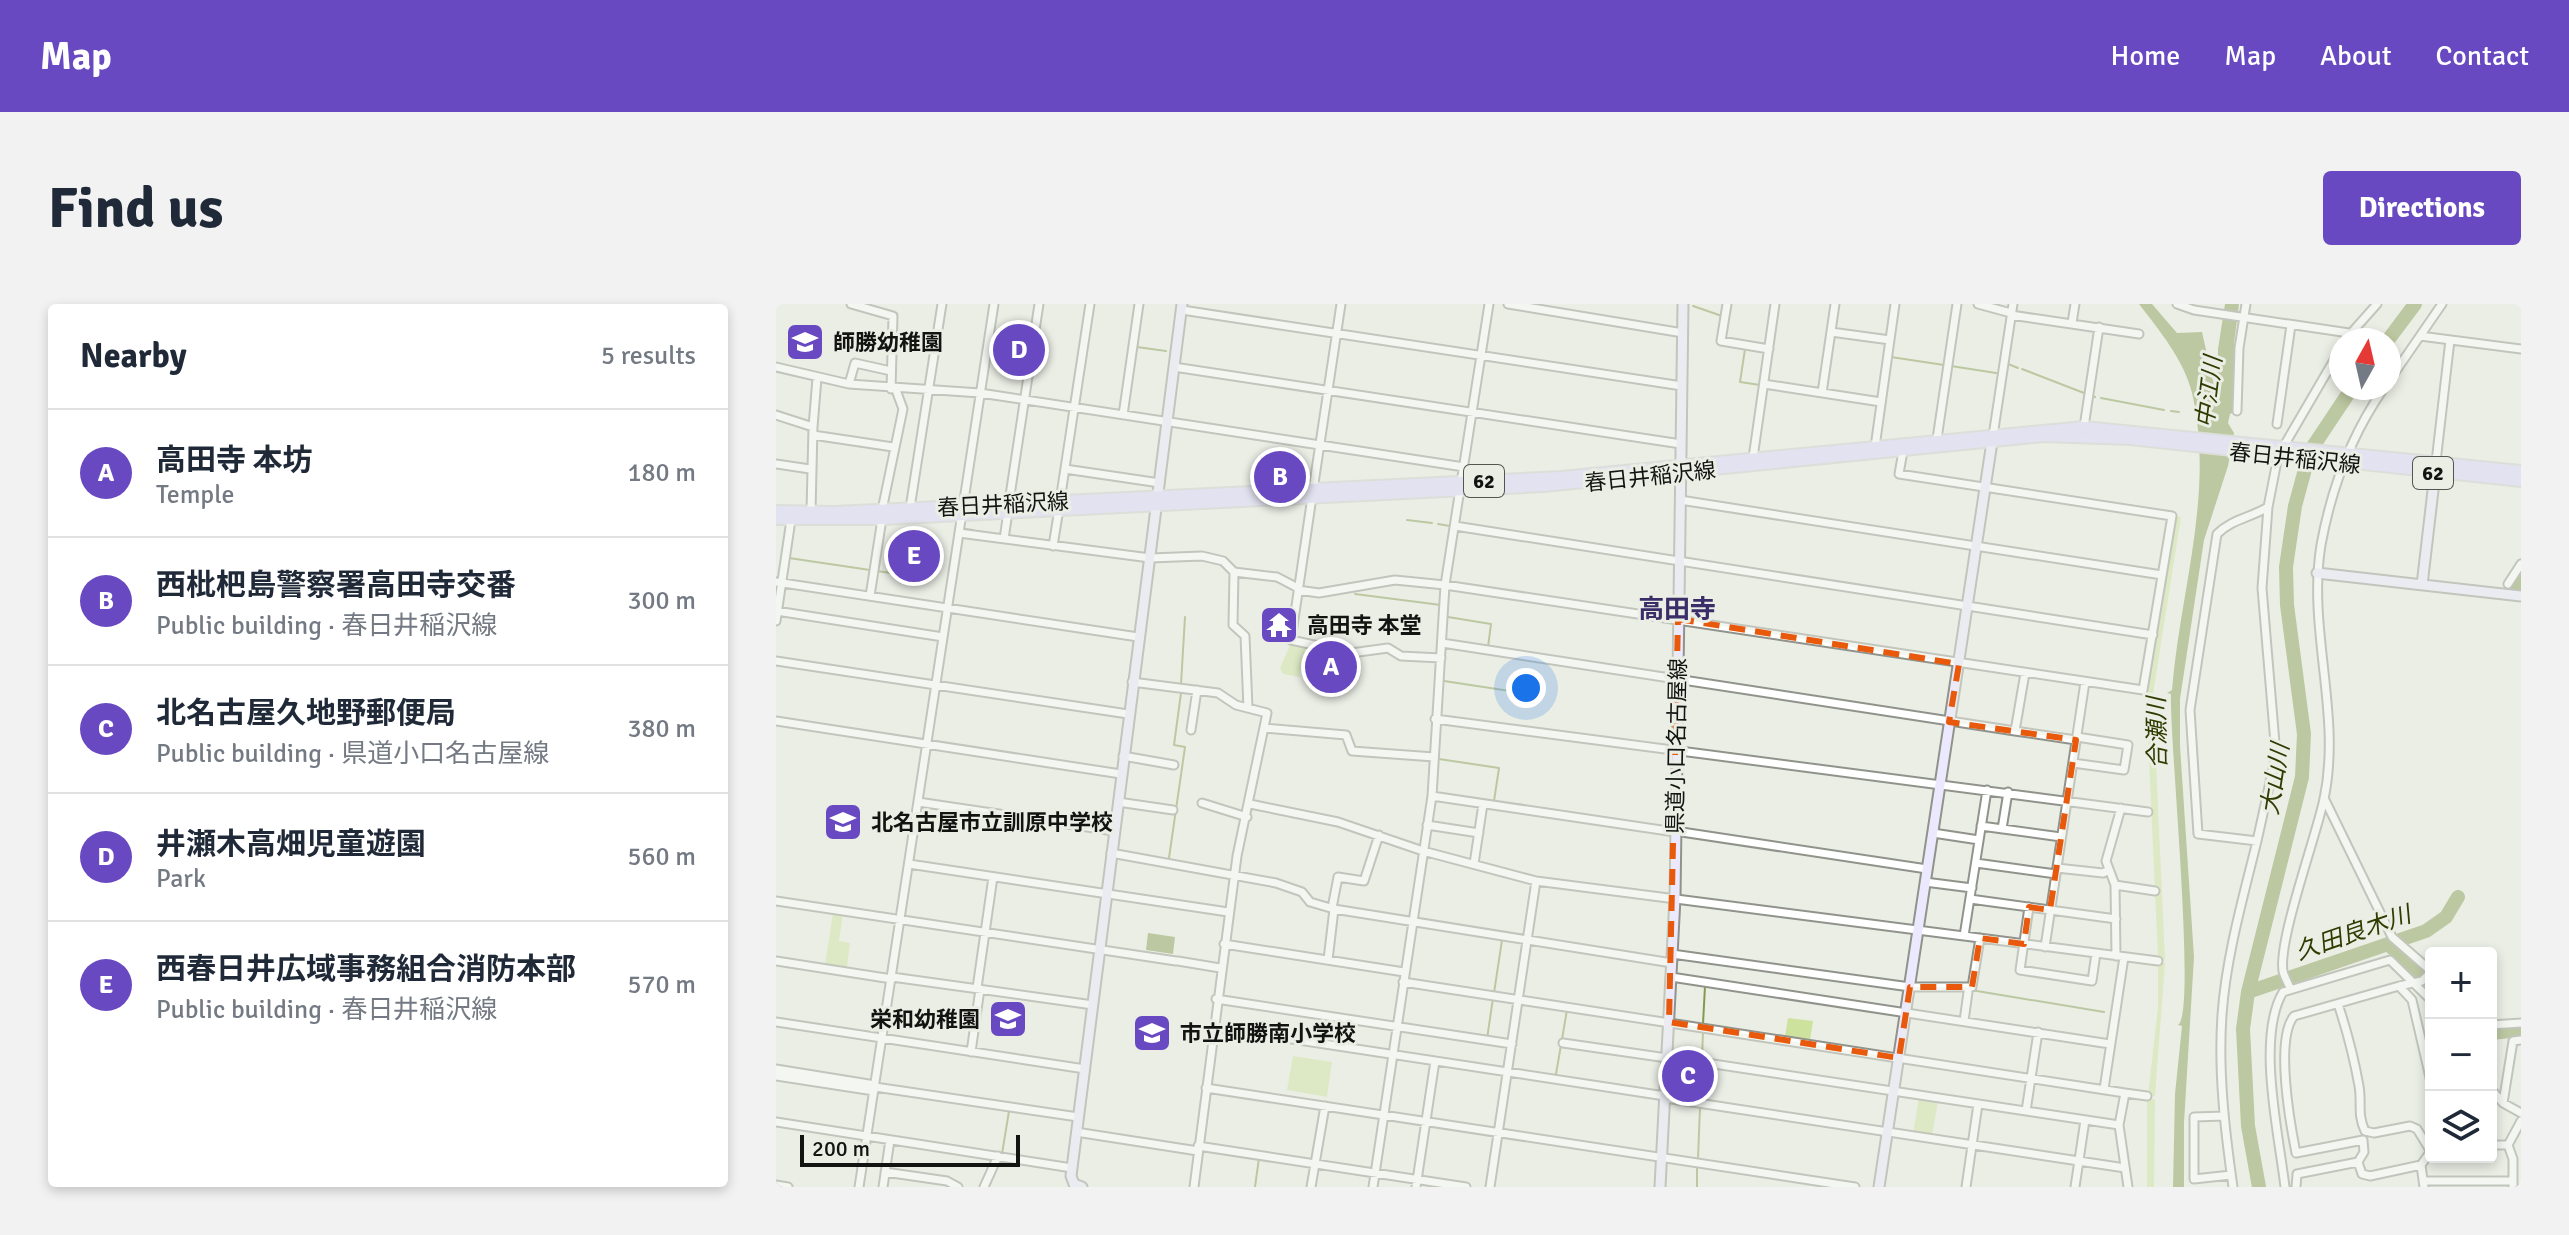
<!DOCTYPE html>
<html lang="en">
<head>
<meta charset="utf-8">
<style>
  body { margin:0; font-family:Signika,"Noto Sans JP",sans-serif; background:#f2f2f3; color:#1f2937 }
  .controls { position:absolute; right:24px; bottom:24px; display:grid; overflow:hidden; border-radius:8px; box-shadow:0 4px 12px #0003 }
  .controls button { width:72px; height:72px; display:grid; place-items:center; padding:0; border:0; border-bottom:2px solid #e0e1e3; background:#fff; color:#1f2937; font:40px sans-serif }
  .compass { position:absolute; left:1553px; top:24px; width:72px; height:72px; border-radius:50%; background:#fff; box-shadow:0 4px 12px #0003; rotate:8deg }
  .scale { position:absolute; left:24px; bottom:20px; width:220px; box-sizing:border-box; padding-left:8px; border:4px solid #131411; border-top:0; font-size:22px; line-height:28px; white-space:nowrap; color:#131411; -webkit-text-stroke:6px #ebeee5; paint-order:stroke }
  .you { position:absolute; left:750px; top:384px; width:28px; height:28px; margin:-20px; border:6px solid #fff; border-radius:50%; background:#1a73e8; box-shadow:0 0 0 12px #1a73e833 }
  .badge { display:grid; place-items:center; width:52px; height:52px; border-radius:50%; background:#6849c2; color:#fff; font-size:26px; font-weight:700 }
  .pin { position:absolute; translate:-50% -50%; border:4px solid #fff; box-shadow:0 2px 8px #0006 }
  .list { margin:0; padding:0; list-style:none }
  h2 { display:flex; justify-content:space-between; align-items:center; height:104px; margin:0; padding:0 32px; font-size:34px }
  h2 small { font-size:26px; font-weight:400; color:#747a83 }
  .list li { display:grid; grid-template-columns:52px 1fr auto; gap:24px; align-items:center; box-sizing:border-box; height:128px; padding:0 32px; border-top:2px solid #e0e1e3 }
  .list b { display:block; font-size:30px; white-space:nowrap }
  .list p { margin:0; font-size:26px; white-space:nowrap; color:#747a83 }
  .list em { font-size:26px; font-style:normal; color:#747a83 }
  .icon { flex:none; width:44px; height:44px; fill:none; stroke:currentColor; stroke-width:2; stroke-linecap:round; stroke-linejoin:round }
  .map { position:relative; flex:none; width:1745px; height:883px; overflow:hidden; border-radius:8px }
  header { display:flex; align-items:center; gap:48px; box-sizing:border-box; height:112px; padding:0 40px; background:#6849c2; color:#fff }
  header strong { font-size:38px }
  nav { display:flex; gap:44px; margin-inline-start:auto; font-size:28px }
  .intro { display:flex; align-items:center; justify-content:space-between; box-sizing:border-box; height:192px; padding:0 48px }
  h1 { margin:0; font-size:56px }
  .button { padding:20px 36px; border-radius:8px; background:#6849c2; color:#fff; font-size:28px; font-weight:700 }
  main { display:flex; gap:48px; padding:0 48px }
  aside { flex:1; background:#fff; border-radius:8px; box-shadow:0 4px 12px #0003 }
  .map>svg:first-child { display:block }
  .green { fill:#cde29d }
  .water { fill:#84994f }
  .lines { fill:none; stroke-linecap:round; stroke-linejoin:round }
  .stream { stroke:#84994f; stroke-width:2 }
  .river { stroke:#84994f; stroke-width:14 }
  .street-casing { stroke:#90938b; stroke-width:11 }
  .secondary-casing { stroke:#90938b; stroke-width:13 }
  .primary-casing { stroke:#cbcbcb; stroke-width:14 }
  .street { stroke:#fff; stroke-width:7 }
  .secondary { stroke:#ece9fe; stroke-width:9 }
  .primary { stroke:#d9d3fd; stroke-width:10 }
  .marked { fill:none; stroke:#e8590c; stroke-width:6; stroke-dasharray:16 10; stroke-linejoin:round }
  .labels { text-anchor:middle; stroke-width:6; stroke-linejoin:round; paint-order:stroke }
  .shield { fill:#ebeee5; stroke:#545551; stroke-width:2 }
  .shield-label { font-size:20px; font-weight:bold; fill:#131411 }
  .poi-label { font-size:22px; font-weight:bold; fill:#131411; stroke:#ebeee5; text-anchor:start }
  .street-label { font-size:22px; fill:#131411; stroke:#ebeee5 }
  .water-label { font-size:24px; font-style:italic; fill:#2f3c01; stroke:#ebeee5 }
  .quarter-label { font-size:26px; font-weight:bold; fill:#3a2d68; stroke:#ebeee5 }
</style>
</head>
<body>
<header>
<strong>Map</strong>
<nav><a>Home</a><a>Map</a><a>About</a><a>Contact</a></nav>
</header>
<div class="intro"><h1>Find us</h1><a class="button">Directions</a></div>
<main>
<aside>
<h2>Nearby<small>5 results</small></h2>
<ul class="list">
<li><span class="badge">A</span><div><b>高田寺 本坊</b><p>Temple</p></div><em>180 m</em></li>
<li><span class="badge">B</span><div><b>西枇杷島警察署高田寺交番</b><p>Public building · 春日井稲沢線</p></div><em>300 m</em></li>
<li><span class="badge">C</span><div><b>北名古屋久地野郵便局</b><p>Public building · 県道小口名古屋線</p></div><em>380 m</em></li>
<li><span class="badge">D</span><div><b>井瀬木高畑児童遊園</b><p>Park</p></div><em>560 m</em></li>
<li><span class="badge">E</span><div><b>西春日井広域事務組合消防本部</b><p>Public building · 春日井稲沢線</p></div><em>570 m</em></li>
</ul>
</aside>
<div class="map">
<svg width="1745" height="883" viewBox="0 0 1745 883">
  <rect width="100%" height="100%" fill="#ebeee5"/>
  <path class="green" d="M234 33 255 36 251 59 230 56Z
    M1399 212 1405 213 1377 390 1370 388Z
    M515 339 529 344 523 373 507 370 504 364Z
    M1370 391 1377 392 1389 656 1382 653Z
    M57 609 67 610 63 637 74 639 71 663 49 660Z
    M1382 659H1389L1379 792 1372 791 1382 703Z
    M1012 714 1037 717 1034 736 1009 732Z
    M517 752 556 758 551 793 511 786Z
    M1143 794 1162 797 1156 832 1137 829Z
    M1371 794 1379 795 1378 883H1371Z"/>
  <path class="water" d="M1363 0H1376L1401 29 1426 28 1441 94 1442 45 1449 0H1463L1458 40 1459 108 1454 110 1452 119 1458 129 1452 162 1428 236 1404 395V442L1418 653 1408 819V883H1397L1399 790 1406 722 1402 721C1421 710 1393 433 1395 390L1391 389 1396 386C1404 286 1439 189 1416 89 1408 56 1383 26 1363 0Z
    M372 629 399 633 397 650 370 646Z"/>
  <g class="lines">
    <path class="stream" d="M366 2 361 43 390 47
      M917 2 946 12
      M969 45 964 78 984 81
      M1115 53 1168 61
      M1232 60 1242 64
      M1175 62 1220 69
      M1246 65 1308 89
      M1317 92 1319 93
      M1325 94 1388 106
      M1395 107 1403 108
      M631 216 656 219
      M662 220 674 222
      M188 225 197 226
      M693 228 711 231
      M253 234 272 237
      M733 234 788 243
      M282 238 308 242
      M13 254 94 266
      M101 267 115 269
      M579 290 665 301
      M672 313 715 320 712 343
      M668 377 734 387
      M405 380 409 313
      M663 455 723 464 718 497
      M740 500 747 501
      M756 503 779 506
      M805 510 858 518
      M393 554 409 443 398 441 405 389
      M1195 686 1328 708
      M1138 687H1157
      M718 689 726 636
      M927 720 929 682
      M711 735 717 694
      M926 755 927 728
      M780 770 791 706
      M924 796 926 762
      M226 850 233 807
      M1257 854H1259
      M922 855 924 803
      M1274 856 1277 857
      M1283 858H1288
      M1290 859 1297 860
      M479 883 483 854
      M921 883V864"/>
    <path class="river" d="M1612 36 1639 0
      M1739 283 1745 271
      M1614 642 1655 678
      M1472 688 1650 627 1670 613 1682 593
      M1715 729 1745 726
      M1483 883 1472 822 1467 725 1472 688 1526 473 1528 430 1511 301 1510 263 1519 202 1534 147 1576 84"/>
    <defs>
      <path id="street" d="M75 0 117 12 115 85
        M732 0 907 29
        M951 0 945 37 993 45
        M1202 0 1235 9
        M1401 0 1418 6 1573 29
        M406 6 906 82
        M1235 11 1363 30
        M1296 19 1299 0
        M1055 28 1114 36
        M1644 32 1745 45
        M1569 36 1601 0
        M0 63 73 80 204 89 688 163
        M398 63 905 140
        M1613 77 1666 0
        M73 80 79 59 115 67
        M988 80 1105 98
        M1046 89 1059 0
        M1461 107 1463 44 1470 0
        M0 111 37 123 41 74
        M347 111 363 0
        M1501 120 1515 21
        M1308 123 1323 23
        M37 131 117 143
        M1217 132 1237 0
        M1161 135 1181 0
        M1099 143 1119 0
        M977 154 999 0
        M1660 158 1674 36
        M0 160 34 165
        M289 165 384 179
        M537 186 565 0
        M536 193 515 336 575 349 612 344 625 352 665 354
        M904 196 1386 271
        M284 197 314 0
        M233 198 263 0
        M134 204 166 0
        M106 206 127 105 120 86
        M35 208 37 123
        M679 222 1377 331
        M183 229 374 254 426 252 447 257 458 268 501 273 522 284
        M228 235 232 208
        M277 242 283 205
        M458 268 457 321 469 332 472 404
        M0 278 362 333
        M1732 280 1745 260
        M522 286 543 289 619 276 669 281 1367 386 1396 212 1123 170 1127 147
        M94 292 106 215
        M0 307 167 333
        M0 317 15 216
        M666 339 1239 427 1249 369
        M0 357 352 410
        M356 378 442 389 460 401 491 409 461 552 418 883
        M659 415 1372 508
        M0 417 345 470
        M488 424 570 431 576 447 658 453
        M415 426 421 386
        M1239 427 1300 436
        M347 452 398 461
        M1297 459 1348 466 1352 441 1301 433
        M656 492 899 528
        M1548 494 1616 633 1655 667
        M142 498 338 527
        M342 498 397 506
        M426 499 471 513
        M474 500 562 518 647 547 760 577 1382 657
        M651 521 703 529
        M1205 522 1285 533
        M1226 525 1232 488
        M899 527 1151 565
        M1157 529 1203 536
        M1481 537 1500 451 1486 284 1492 203
        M335 549 500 579 526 588 534 598 558 605 896 659
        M1200 559 1280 570
        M133 560 452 608
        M698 560 707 500
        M1281 564 1327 569 1333 566
        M1149 578 1196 584
        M1339 581 1379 587
        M1194 595 1340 615
        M0 597 400 657
        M1253 603 1244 666 1316 677 1320 649
        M556 604 562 573 588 577 603 531
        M1188 632 1211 486
        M448 640 628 668
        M1269 643 1309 378
        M896 650 1134 683H1196L1204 634
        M1340 652 1339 581 1330 557 1345 504
        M552 656 558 605
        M0 657 116 675
        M402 657 444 664
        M116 673 317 701
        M895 673 1334 740
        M627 678 1349 789 1343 821 1352 883
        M1623 682 1646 677 1655 668
        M201 684 217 573
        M1514 684C1512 679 1508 672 1507 667 1502 636 1540 533 1548 495 1566 410 1531 326 1545 241 1555 186 1576 130 1608 84
        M440 695 736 740
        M1562 700C1571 727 1578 754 1583 782 1586 798 1581 811 1589 827L1598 829 1634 822 1641 825 1655 848
        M1188 717 1192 688
        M0 718 309 765
        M1715 721 1745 719
        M437 723 889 792
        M787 739 891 754
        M195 748 204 685
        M891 753 1343 821
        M0 765 99 781
        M0 772 98 787
        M99 783 302 813
        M430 784 1079 883
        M1328 785 1348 653
        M1715 785 1727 799 1745 809
        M1349 789 1371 792
        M889 794 1349 864
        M1727 799 1737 737 1745 736
        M1250 807 1262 728
        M1448 812 1418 813V875L1455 871
        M0 818 296 864
        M300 828 422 847
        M1715 841H1732
        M422 842 690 883
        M1582 858 1586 870 1594 872 1645 861
        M109 868 171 877 182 883
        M1647 877H1737
        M0 881 12 883
        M83 883 218 0
        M107 883 114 836
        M208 883 222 852
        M535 883 549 802
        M597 883 656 492 669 281 713 0
        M640 883 659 757
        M714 883 760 577
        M1190 883 1202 800
        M1299 883 1309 816
        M1457 883C1449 827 1442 768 1446 711 1450 653 1467 594 1481 537L1422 530 1414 406 1441 230C1456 215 1474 214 1492 203L1502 152 1565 44
        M1509 883C1503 831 1480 733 1507 688L1614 656 1655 696
        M1520 883 1521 870 1582 858 1588 848 1587 836 1520 849C1514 819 1499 735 1518 712L1623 682 1636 696 1655 778
        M1648 883 1645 861 1655 847
        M1737 883V855L1732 841 1745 817"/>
      <path id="secondary" d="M1541 269 1745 292
        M1646 281 1660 161
        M306 883 298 880 295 872 406 0
        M884 883 899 594 907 0
        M1103 883 1216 138"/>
      <path id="primary" d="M0 207 58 208 785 173 1308 123 1745 167
        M0 215H106L768 182 1268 132 1354 135 1745 177"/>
    </defs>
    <use href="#street" class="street-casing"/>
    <use href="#secondary" class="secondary-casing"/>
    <use href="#primary" class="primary-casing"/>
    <use href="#street" class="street"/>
    <use href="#secondary" class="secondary"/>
    <use href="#primary" class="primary"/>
  </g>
  <path d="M0 0H1745V883H0ZM902 315 1183 360 1173 418 1300 436 1274 606 1253 603 1248 640 1204 634 1196 683H1134L1123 754 893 718Z" fill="#ebeee5" fill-opacity=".55" fill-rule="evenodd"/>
  <path class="marked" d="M902 315 1183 360 1173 418 1300 436 1274 606 1253 603 1248 640 1204 634 1196 683H1134L1123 754 893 718Z"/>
  <defs>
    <symbol id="school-square" viewBox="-11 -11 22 22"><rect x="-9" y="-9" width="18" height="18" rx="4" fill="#6849c2" stroke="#ebeee5"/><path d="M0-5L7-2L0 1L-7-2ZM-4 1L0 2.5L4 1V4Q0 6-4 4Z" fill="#fff"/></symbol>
    <symbol id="temple-square" viewBox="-11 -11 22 22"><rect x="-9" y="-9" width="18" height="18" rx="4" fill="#6849c2" stroke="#ebeee5"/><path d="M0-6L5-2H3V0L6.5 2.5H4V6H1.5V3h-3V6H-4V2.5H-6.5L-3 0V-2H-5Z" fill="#fff"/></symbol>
  </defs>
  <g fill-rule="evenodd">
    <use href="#school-square" x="7" y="16" width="44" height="44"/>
    <use href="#temple-square" x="481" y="299" width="44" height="44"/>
    <use href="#school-square" x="45" y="496" width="44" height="44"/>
    <use href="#school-square" x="210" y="693" width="44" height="44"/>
    <use href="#school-square" x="354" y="707" width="44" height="44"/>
  </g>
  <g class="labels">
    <g class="shield">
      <rect x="1637" y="153" width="40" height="32" rx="6"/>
      <rect x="688" y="161" width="40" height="32" rx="6"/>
    </g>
    <g class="shield-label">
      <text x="1657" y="176">62</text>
      <text x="708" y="184">62</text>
    </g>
    <g class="poi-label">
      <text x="57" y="46">師勝幼稚園</text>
      <text x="531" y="329">高田寺 本堂</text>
      <text x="95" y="526">北名古屋市立訓原中学校</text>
      <text x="204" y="723" text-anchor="end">栄和幼稚園</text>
      <text x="404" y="737">市立師勝南小学校</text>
    </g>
    <g class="street-label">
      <text transform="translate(1519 154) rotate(6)" y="8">春日井稲沢線</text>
      <text transform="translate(874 172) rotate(-6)" y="8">春日井稲沢線</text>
      <text transform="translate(227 200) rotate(-3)" y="8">春日井稲沢線</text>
      <text transform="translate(900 442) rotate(-89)" y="8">県道小口名古屋線</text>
    </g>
    <g class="water-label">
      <text transform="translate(1433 88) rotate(-83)" y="8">中江川</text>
      <text transform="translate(1381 429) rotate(-91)" y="8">合瀬川</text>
      <text transform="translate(1499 475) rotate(-81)" y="8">大山川</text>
      <text transform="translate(1577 629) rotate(-19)" y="8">久田良木川</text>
    </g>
    <g class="quarter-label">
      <text x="901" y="314">高田寺</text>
    </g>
  </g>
</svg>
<div class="controls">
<button>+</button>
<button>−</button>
<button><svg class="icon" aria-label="layers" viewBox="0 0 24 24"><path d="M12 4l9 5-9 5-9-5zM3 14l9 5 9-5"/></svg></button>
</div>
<svg class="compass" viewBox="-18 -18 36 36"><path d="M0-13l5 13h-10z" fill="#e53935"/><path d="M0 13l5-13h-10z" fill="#747a83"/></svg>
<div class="scale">200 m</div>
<div class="you"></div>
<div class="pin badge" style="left:555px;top:363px">A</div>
<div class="pin badge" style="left:504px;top:173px">B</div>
<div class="pin badge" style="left:912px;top:772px">C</div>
<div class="pin badge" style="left:243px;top:46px">D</div>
<div class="pin badge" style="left:138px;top:252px">E</div>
</div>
</main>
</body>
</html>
